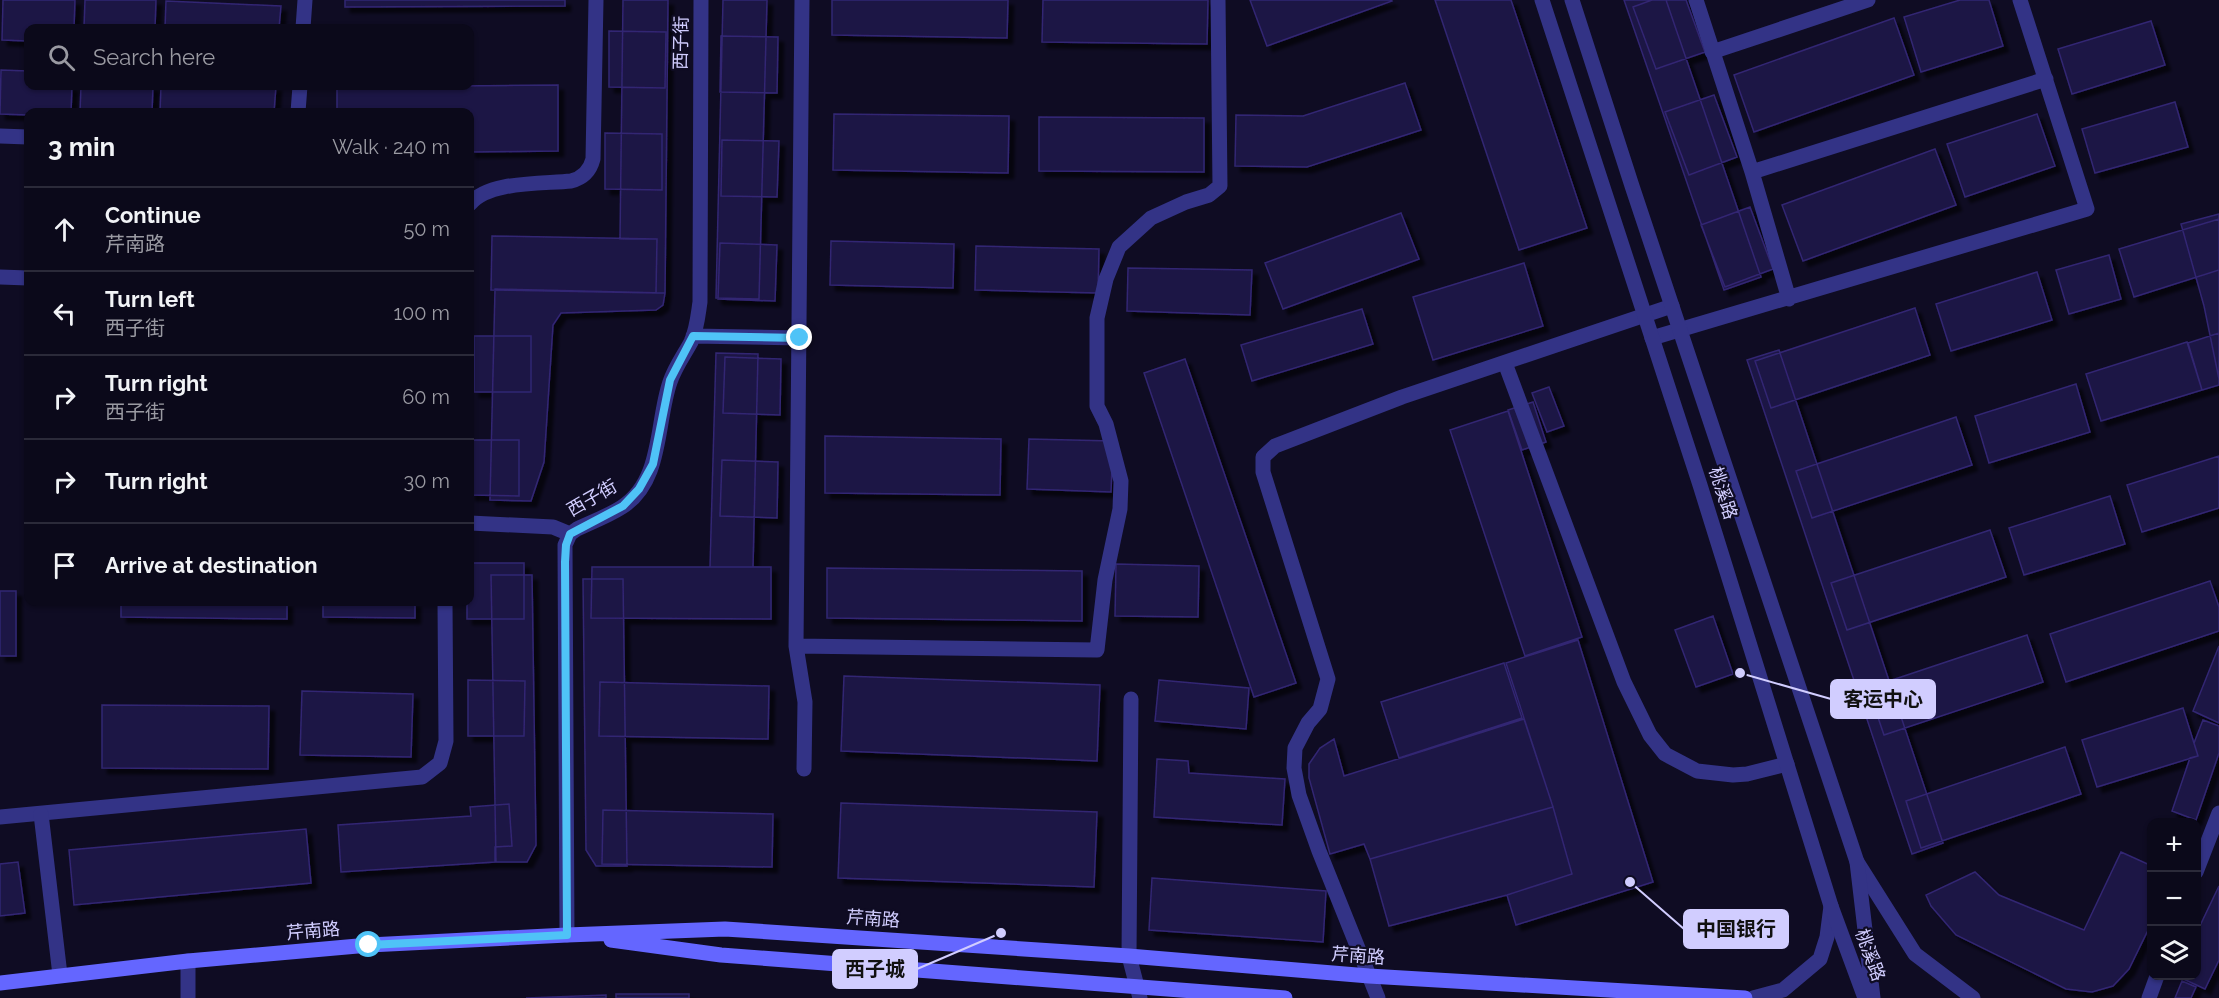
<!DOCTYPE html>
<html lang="en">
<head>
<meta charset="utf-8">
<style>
  body { margin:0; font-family:Raleway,"Noto Sans SC",sans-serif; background:#141223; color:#f1f3f6 }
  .controls { position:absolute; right:18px; bottom:18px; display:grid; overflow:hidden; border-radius:12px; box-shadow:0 2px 4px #0004 }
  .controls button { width:54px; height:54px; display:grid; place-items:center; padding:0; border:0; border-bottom:2px solid #2b2a39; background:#0b091a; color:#f1f3f6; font:30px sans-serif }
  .stop { position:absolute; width:18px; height:18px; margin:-14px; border:4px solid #4fc3f7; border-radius:50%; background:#fff }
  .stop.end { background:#4fc3f7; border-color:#fff; box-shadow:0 2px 6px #0008 }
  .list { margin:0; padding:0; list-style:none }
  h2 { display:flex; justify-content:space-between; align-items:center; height:78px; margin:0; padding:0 24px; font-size:26px }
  h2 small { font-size:20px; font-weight:400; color:#9a9aa2 }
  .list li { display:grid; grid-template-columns:39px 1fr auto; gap:18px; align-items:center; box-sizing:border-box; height:84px; padding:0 24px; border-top:2px solid #2b2a39 }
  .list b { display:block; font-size:22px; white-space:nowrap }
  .list p { margin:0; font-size:20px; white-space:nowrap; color:#9a9aa2 }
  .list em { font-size:20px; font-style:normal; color:#9a9aa2 }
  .icon { flex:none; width:33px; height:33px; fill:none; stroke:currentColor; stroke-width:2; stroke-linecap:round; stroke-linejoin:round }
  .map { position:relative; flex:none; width:2219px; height:998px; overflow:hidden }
  .search { position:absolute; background:#0b091a; box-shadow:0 2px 4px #0004; left:24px; top:24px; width:450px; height:66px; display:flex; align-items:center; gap:15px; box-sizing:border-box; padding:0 21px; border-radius:12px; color:#9a9aa2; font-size:22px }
  .panel { position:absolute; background:#0b091a; box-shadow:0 2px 4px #0004; left:24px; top:108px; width:450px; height:498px; border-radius:12px }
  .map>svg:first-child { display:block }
  .building { fill:#1e1645; stroke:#322673; stroke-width:1.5; filter:url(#shadow) }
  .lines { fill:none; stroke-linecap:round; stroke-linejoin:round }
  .service { stroke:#333386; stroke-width:15 }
  .minor { stroke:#333386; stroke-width:15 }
  .tertiary { stroke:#333386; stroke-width:15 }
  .secondary { stroke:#6466ff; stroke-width:15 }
  .route { stroke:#4fc3f7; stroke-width:8 }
  .labels { text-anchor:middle; stroke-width:4.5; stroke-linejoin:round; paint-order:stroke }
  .street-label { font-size:18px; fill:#d1cdff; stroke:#0f0c23 }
  .leader { fill:none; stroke:#d1cdff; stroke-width:2 }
  .callout-dot { fill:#d1cdff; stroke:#0f0c23; stroke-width:2 }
  .callout { fill:#d1cdff; stroke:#d1cdff; stroke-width:2 }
  .callout-label { font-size:20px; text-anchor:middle; font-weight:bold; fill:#111 }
</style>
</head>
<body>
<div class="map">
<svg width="2219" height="998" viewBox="0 0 2219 998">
  <defs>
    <filter id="shadow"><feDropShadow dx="5.5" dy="5.5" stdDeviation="1.5" flood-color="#0009"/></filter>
  </defs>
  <rect width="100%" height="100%" fill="#0f0c23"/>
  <path class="building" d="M3 0H75L74 28H28V41L2 40Z
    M85 0H156L155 28H84Z
    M345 0H565V6L345 7Z
    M623 0H668L665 293H656L657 239H620Z
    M723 0H767L759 299 716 298Z
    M832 0H1008L1007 38 832 35Z
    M1043 0H1208L1207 44 1042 42Z
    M1250 0H1391L1392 1 1267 46Z
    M1435 0H1511L1587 228 1519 250Z
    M1624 0H1666L1761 277 1724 290Z
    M1652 0H1686L1705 52 1656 69 1633 7Z
    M1960 0H1989L2003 46 1921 72 1904 17Z
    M166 1 281 6 279 28H165Z
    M1894 18 1914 75 1754 132 1734 75Z
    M2151 21 2165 65 2072 94 2058 49Z
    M609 31 666 32 665 88 609 87Z
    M721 36 778 37 777 93 720 92Z
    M1 70 28 71V86H72L71 112H28V115L0 114Z
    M1405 83 1421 130 1307 167 1235 166 1236 115 1303 116Z
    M558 85V151L470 152V112H337V87Z
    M81 86H153L152 112H80Z
    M161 86H276L274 112H160Z
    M1714 95 1737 157 1689 175 1665 112Z
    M2175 102 2188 147 2095 173 2082 129Z
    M834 114 1009 116 1008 173 833 170Z
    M2037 114 2055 166 1965 197 1947 144Z
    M1039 117 1204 118V172L1039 171Z
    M605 133 662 134V190L605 189Z
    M722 140 779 141 777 197 721 196Z
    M1935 149 1956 205 1803 261 1782 205Z
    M1750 207 1773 269 1725 287 1701 225Z
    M1401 213 1419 259 1283 309 1265 263Z
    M2219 214V379L2204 306 2181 224Z
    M2219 219V270L2134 297 2119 249Z
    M492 236 657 239 656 293 491 290Z
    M831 241 954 244 953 288 830 285Z
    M720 243 777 245 775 301 718 299Z
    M976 246 1099 249 1098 293 975 290Z
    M2109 255 2121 299 2069 314 2056 270Z
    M1524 263 1543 326 1433 360 1413 297Z
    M1128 268 1252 270 1250 315 1127 311Z
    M2037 272 2052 320 1951 351 1936 304Z
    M495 289 665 293 663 305 656 310 561 313 553 325 544 462 531 501 490 500Z
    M1915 308 1930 355 1771 408 1755 361Z
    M1362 309 1373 344 1252 381 1241 345Z
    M2219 333V385L2202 390 2188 343Z
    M474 336H531V392H474Z
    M2187 342 2202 390 2101 421 2086 374Z
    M1779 350 1943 843 1912 854 1747 360Z
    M716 353 758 354 753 567H710Z
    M725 357 781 359 780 415 723 413Z
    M1185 359 1296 683 1254 697 1144 373Z
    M2076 384 2090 432 1989 463 1975 416Z
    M1549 387 1564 426 1547 432 1532 393Z
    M1533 402 1546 442 1522 450 1508 410Z
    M1508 411 1582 637 1525 656 1450 430Z
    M1956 417 1972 465 1812 518 1796 471Z
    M825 436 1001 439 1000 495 825 493Z
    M1029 439 1113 441 1111 492 1027 489Z
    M470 440H519V496L470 495Z
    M2219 456V508L2142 532 2127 485Z
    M722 460 778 462 777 518 720 516Z
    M2110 496 2125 544 2024 575 2009 528Z
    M1990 530 2006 577 1847 630 1831 583Z
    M470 563H524V619H467V602H470Z
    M1116 564 1199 566 1198 617 1115 616Z
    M592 567H771V619L591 618Z
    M827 568 1082 571V621L827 618Z
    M491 575H532L536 845 527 862H496Z
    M583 579H623L627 866H596L586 850Z
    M2210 581 2219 607V631L2066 682 2050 634Z
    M0 591H16V656H0Z
    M121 602H287V619L121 617Z
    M323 602H415V618L323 617Z
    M1713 616 1733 674 1696 687 1675 630Z
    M2027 635 2043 682 1884 735 1868 688Z
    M1578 640 1653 882 1516 925 1507 895 1572 874 1553 807 1506 663Z
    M2219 646V723L2193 711Z
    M1504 663 1522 718 1399 758 1381 702Z
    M844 676 1100 685 1097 761 841 751Z
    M468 680 525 681 524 736H468Z
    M1159 680 1249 688 1246 729 1155 721Z
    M600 682 769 686 768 739 599 736Z
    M302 691 413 694 411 757 300 755Z
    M102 705 269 706 268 769 102 768Z
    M2183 708 2198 756 2097 787 2082 740Z
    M1524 719 1553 807 1370 859 1364 844 1330 854 1309 778V764L1320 748 1334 739 1344 776Z
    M2203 720 2219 726V753L2196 820 2172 811 2190 758 2198 756 2194 743Z
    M2065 747 2081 794 1921 848 1906 801Z
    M1157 759 1188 761 1189 773 1285 779 1282 825 1154 817Z
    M841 803 1097 812 1094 887 838 878Z
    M509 804 512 846 495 847V862L341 872 338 825 471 816 470 807Z
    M1553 807 1572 874 1507 895 1389 926 1370 859Z
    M603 810 773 814 772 867 602 864Z
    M306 829 311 883 74 905 69 850Z
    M2121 852 2152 866V922L2129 969 2113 986 2092 992 2066 989 1956 935 1931 906 1926 895 1975 872 1999 895 2084 930Z
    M18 862 25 913 0 916V864Z
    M1152 878 1326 891 1323 942 1149 930Z
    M2219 886V960L2205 989 2177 976H2196V934Z
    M2182 981 2196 987 2191 998H2175Z
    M616 994H689V998H616Z
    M606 995V998H526Z"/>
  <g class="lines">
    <path class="service" d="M802 0 796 646 805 702 804 769
      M1696 0 1752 172 1789 299
      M303 28 305 0
      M1712 52 1868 0
      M298 112 300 86
      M0 136 28 137
      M1752 172 2046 79
      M470 204C488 181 542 184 571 181 583 178 590 171 593 159L596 0
      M0 277 28 278
      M1652 338 2087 209 2020 0
      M1505 363 1624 682 1650 735 1665 754 1697 771 1733 775 1747 774 1787 764
      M796 646 1097 650 1105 580 1120 509 1121 481 1106 424 1097 406V318L1106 279 1119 247 1151 218 1186 202 1209 195 1220 186 1218 0
      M1131 699 1129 956 1140 998
      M0 817 422 777 440 763 446 741 445 602
      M1857 862 1915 954 1973 998
      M188 961V998
      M1378 998 1319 851 1299 795 1294 768 1295 748 1308 723 1320 709 1328 679 1263 472V457L1275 446 1402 397 1672 306
      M1753 998 1783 990 1820 959 1827 937 1831 906"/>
    <path class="minor" d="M693 336 800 338
      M470 523 553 527 570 534
      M41 814 60 975
      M2196 872 2219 813
      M567 935 565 545 570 534 577 529C592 522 608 516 622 507 663 481 656 422 670 382 675 367 684 355 691 342 697 329 698 315 700 302L701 0
      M2149 998 2157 976"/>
    <path class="tertiary" d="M1542 0 1700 485 1831 906 1865 998
      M1572 0 1632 186 1857 862 1873 998"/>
    <path class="secondary" d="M611 940 721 955 1285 998
      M0 983 188 961 369 945 567 935 725 929 1129 956 1369 976 1745 998"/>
  </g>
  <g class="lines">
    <path class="route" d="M369 945 567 935 565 562 566 545 570 534 623 506 639 489 653 464 670 380 693 336 800 338"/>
  </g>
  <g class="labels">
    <g class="street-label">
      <text transform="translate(681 43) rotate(-89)" y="6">西子街</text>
      <text transform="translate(1723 493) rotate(72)" y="6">桃溪路</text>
      <text transform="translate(592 498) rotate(-30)" y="6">西子街</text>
      <text transform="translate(873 919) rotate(4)" y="6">芹南路</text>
      <text transform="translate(313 931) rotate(-5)" y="6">芹南路</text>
      <text transform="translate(1870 955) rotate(70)" y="6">桃溪路</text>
      <text transform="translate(1358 956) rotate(4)" y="6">芹南路</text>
    </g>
  </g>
  <path class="leader" d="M1740 673L1831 699M1630 882L1684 929M1001 933L917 969"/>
  <g class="callout-dot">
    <circle cx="1740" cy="673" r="6"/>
    <circle cx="1630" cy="882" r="6"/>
    <circle cx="1001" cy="933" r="6"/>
  </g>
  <g class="callout">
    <rect x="1831" y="680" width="104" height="38" rx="6"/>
    <rect x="1684" y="910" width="104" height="38" rx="6"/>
    <rect x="833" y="950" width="84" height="38" rx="6"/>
  </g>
  <g class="callout-label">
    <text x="1883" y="706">客运中心</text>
    <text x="1736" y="936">中国银行</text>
    <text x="875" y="976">西子城</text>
  </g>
</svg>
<div class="controls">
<button>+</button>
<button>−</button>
<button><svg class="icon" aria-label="layers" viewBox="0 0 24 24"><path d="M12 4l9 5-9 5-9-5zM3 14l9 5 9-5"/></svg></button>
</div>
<div class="stop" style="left:369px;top:945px"></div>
<div class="stop end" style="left:800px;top:338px"></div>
<div class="search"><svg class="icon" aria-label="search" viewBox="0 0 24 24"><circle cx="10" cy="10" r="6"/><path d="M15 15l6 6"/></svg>Search here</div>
<section class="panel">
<h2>3 min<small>Walk · 240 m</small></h2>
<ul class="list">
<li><svg class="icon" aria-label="ahead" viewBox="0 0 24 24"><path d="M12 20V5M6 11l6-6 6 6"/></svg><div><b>Continue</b><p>芹南路</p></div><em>50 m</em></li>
<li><svg class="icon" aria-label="left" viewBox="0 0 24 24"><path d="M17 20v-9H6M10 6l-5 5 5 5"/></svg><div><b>Turn left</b><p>西子街</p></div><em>100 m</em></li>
<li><svg class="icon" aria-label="right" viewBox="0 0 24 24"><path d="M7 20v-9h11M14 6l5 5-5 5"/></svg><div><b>Turn right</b><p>西子街</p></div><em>60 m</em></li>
<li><svg class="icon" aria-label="right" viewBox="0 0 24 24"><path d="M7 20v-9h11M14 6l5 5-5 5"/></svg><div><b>Turn right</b></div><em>30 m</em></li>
<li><svg class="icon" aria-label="arrive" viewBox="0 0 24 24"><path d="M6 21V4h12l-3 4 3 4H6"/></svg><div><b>Arrive at destination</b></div></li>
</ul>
</section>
</div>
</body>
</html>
